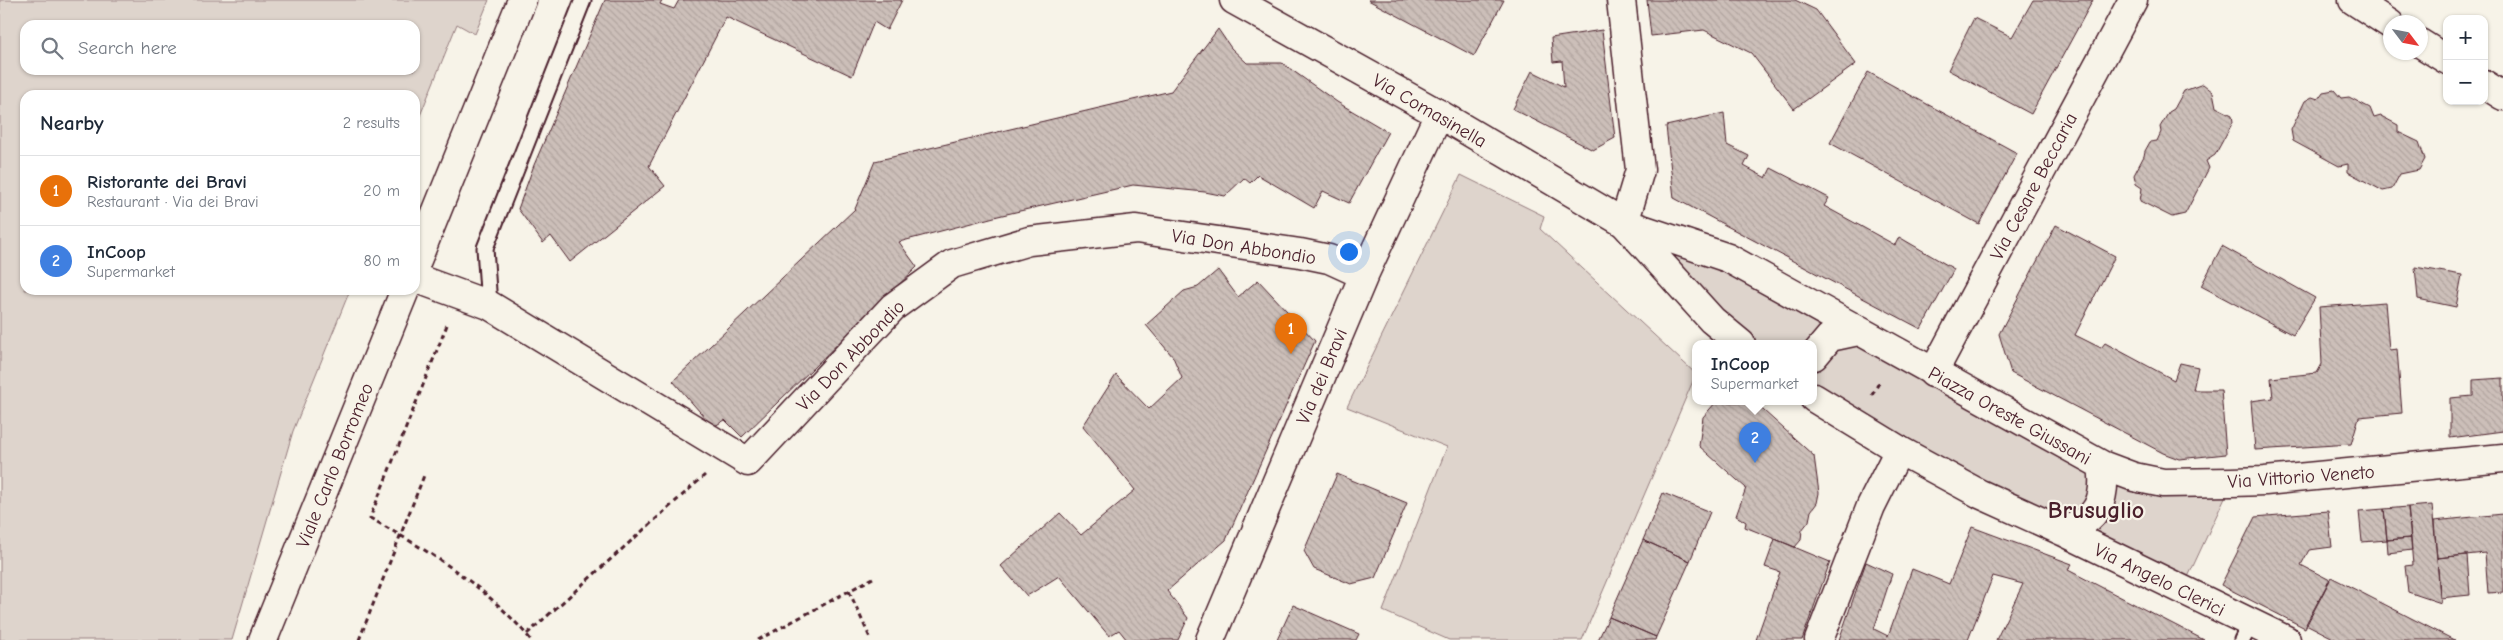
<!DOCTYPE html>
<html lang="en">
<head>
<meta charset="utf-8">
<style>
  body { margin:0; font-family:"Comic Neue",sans-serif; background:#f2f2f3; color:#1f2937 }
  .controls { position:absolute; right:15px; top:15px; display:grid; overflow:hidden; border-radius:10px; box-shadow:0 1px 4px #0004 }
  .controls button { width:45px; height:45px; display:grid; place-items:center; padding:0; border:0; border-bottom:1px solid #e0e1e3; background:#fff; color:#1f2937; font:25px sans-serif }
  .compass { position:absolute; left:2383px; top:15px; width:45px; height:45px; border-radius:50%; background:#fff; box-shadow:0 1px 4px #0004; rotate:122deg }
  .you { position:absolute; left:1348px; top:251px; width:18px; height:18px; margin:-12px; border:4px solid #fff; border-radius:50%; background:#1a73e8; box-shadow:0 0 0 8px #1a73e833 }
  .badge { display:grid; place-items:center; width:32px; height:32px; border-radius:50%; background:#2563eb; color:#fff; font-size:16px; font-weight:700 }
  .pin { position:absolute; translate:-50% -41px; filter:drop-shadow(0 1px 2px #0008) }
  .pin::after { content:''; position:absolute; top:26px; width:18px; height:15px; background:inherit; clip-path:polygon(0 0,100% 0,50% 100%) }
  .popup { position:absolute; left:1692px; top:340px; width:125px; height:65px; box-sizing:border-box; display:grid; place-content:center; border-radius:10px; background:#fff; filter:drop-shadow(0 1px 4px #0005); font-size:16px; white-space:nowrap; color:#747a83 }
  .popup b { font-size:19px; color:#1f2937 }
  .popup::after { content:''; position:absolute; left:50%; top:100%; margin-left:-10px; border:10px solid transparent; border-top-color:#fff }
  .list { margin:0; padding:0; list-style:none }
  h2 { display:flex; justify-content:space-between; align-items:center; height:65px; margin:0; padding:0 20px; font-size:21px }
  h2 small { font-size:16px; font-weight:400; color:#747a83 }
  .list li { display:grid; grid-template-columns:32px 1fr auto; gap:15px; align-items:center; box-sizing:border-box; height:70px; padding:0 20px; border-top:1px solid #e0e1e3 }
  .list b { display:block; font-size:19px; white-space:nowrap }
  .list p { margin:0; font-size:16px; white-space:nowrap; color:#747a83 }
  .list em { font-size:16px; font-style:normal; color:#747a83 }
  .icon { flex:none; width:28px; height:28px; fill:none; stroke:currentColor; stroke-width:2; stroke-linecap:round; stroke-linejoin:round }
  .map { position:relative; flex:none; width:2503px; height:640px; overflow:hidden }
  .search { position:absolute; background:#fff; box-shadow:0 1px 4px #0004; left:20px; top:20px; width:400px; height:55px; display:flex; align-items:center; gap:12px; box-sizing:border-box; padding:0 18px; border-radius:15px; color:#747a83; font-size:19px }
  .panel { position:absolute; background:#fff; box-shadow:0 1px 4px #0004; left:20px; top:90px; width:400px; height:205px; border-radius:15px }
  .map>svg:first-child { display:block }
  .green { fill:#ded4cc; stroke:#947a7c; fill-rule:evenodd }
  .building { fill:url(#building-back-hatch); stroke:#4a1f2b }
  .lines { fill:none; stroke-linecap:round; stroke-linejoin:round }
  .service-casing { stroke:#4a1f2b; stroke-width:19 }
  .minor-casing { stroke:#4a1f2b; stroke-width:31 }
  .tertiary-casing { stroke:#4a1f2b; stroke-width:31 }
  .path { stroke:#4a1f2b; stroke-width:3; stroke-dasharray:5 4; stroke-linecap:butt }
  .service { stroke:#f7f3e8; stroke-width:15 }
  .minor { stroke:#f7f3e8; stroke-width:28 }
  .tertiary { stroke:#f7f3e8; stroke-width:28 }
  .labels { text-anchor:middle; stroke-width:4.5; stroke-linejoin:round; paint-order:stroke }
  .street-label { font-size:19px; fill:#4a1f2b; stroke:#f7f3e8 }
  .district-label { font-size:24px; font-weight:bold; fill:#4a1f2b; stroke:#f7f3e8 }
</style>
</head>
<body>
<div class="map">
<svg width="2503" height="640" viewBox="0 0 2503 640">
  <defs>
    <pattern id="building-back-hatch" width="6" height="6" patternUnits="userSpaceOnUse" patternTransform="scale(1.25)"><rect width="6" height="6" fill="#ccbfb9"/><path d="M-1 5l2 2M0 0l6 6M5-1l2 2" fill="none" stroke="#b1a49f"/></pattern>
  </defs>
  <rect width="100%" height="100%" fill="#f7f3e8"/>
  <filter id="ink" filterUnits="userSpaceOnUse"><feTurbulence type="fractalNoise" baseFrequency=".02" numOctaves="2"/><feDisplacementMap in="SourceGraphic" scale="10" xChannelSelector="R" yChannelSelector="G"/><feConvolveMatrix kernelMatrix="1 2 1 2 8 2 1 2 1" color-interpolation-filters="sRGB"/></filter>
  <g filter="url(#ink)">
    <path class="green" d="M0 0H489L475 34 457 24 415 128V95H25V290H350L293 431 232 640H0ZM25 25H415V70H25Z
      M1461 175 1544 216 1540 229 1696 374 1582 640H1449L1383 611 1447 447 1347 407Z
      M1624 223 1664 236 2102 465 2232 482 2182 590 1814 398V344H1741Z"/>
    <path class="building" d="M605 0H662L660 4 674 9 679 0H902L887 30 874 22 852 76 726 17 649 166 665 186 570 262 551 236 543 243 518 209 534 165Z
      M1368 0H1504L1474 56Z
      M1647 0H1795L1816 10 1856 64 1794 109 1751 53 1704 30 1651 36Z
      M2033 0H2093L2031 114 1948 70 1974 18 2012 37Z
      M1218 29 1231 48 1247 63H1282L1337 102 1388 132 1349 203 1323 191 1314 208 1258 175 1250 183 1244 178 1225 196 1205 192 1133 185 998 216 899 242 917 267 742 437 725 420 713 427 673 381 855 209 875 161 1171 91Z
      M1602 30 1615 138 1593 150 1513 109 1532 71 1564 87 1562 61 1553 62 1551 38Z
      M1868 72 2017 153 1979 224 1830 143Z
      M2203 84 2213 92 2216 107 2232 115 2233 122 2215 155 2206 161 2209 168 2185 214 2172 217 2140 201 2142 188 2136 184 2134 175 2144 156 2145 151 2150 142 2157 141 2161 132 2160 127 2169 112 2174 109 2184 91Z
      M2334 90 2341 98 2349 97 2370 108 2374 118 2381 116 2398 125V132L2419 142 2425 159 2419 170 2400 174 2392 189 2383 191 2348 172V164L2339 166 2293 141 2291 130 2305 101 2312 97 2318 99 2323 92Z
      M1724 113 1727 145 1749 156 1744 166 1766 178 1771 168 1829 198 1824 206 1895 245 1899 237 1954 269 1921 329 1674 198 1666 126Z
      M2056 225 2115 256 2075 335 2101 348 2105 343 2174 380 2180 363 2198 367 2193 390H2221L2226 454 2179 459 2163 453 2011 373 1999 334Z
      M2222 246 2315 298 2293 335 2201 286Z
      M2415 267 2462 275 2456 307 2418 299Z
      M1218 270 1238 297 1258 280 1315 341 1226 540 1167 591 1188 618 1178 640H1127L1119 630 1109 636 1059 576 1027 596 1001 566 1060 513 1081 535 1135 490 1083 426 1116 375 1149 409 1182 378 1173 357 1146 325 1184 291 1198 287Z
      M2385 302 2389 350 2397 349 2402 413 2359 417 2351 444 2255 450 2251 401 2273 398 2271 378 2317 373 2322 364 2319 307Z
      M2503 378V431L2450 438V398L2473 396V380Z
      M1716 402H1754L1814 456 1819 493 1817 503 1811 511 1809 521 1802 530 1801 540 1795 547 1745 527 1746 522 1736 516 1746 488 1699 446 1703 417Z
      M1337 474 1407 503 1375 578 1351 584 1314 569 1304 551Z
      M1663 493 1710 512 1690 561 1643 540Z
      M2432 505 2437 558 2441 603 2408 592 2405 566 2413 565 2408 507Z
      M2408 507 2411 538 2387 540 2384 509Z
      M2384 509 2387 540 2362 542 2359 511Z
      M2328 511 2332 547 2309 550 2301 565 2330 580 2305 628 2221 585 2255 517Z
      M2503 514V592L2488 593 2485 553 2437 558 2434 521Z
      M1972 527 2072 564 2068 570 2204 640H1996L2023 584 1993 576 1968 640H1839L1866 562 1892 574 1874 629 1888 636 1912 569 1949 584Z
      M2411 538 2412 550 2388 553 2387 540Z
      M1775 539 1830 562 1802 640H1756L1780 572 1765 567Z
      M1643 540 1690 561 1656 637 1609 617Z
      M2467 555 2470 595 2440 598 2437 558Z
      M2331 577 2454 640H2455H2337L2306 624Z
      M1293 605 1359 634 1356 640H1277Z
      M1609 617 1656 637 1655 640H1598Z"/>
    <g class="lines">
      <defs>
        <path id="service" d="M489 305 485 248 583 0
          M2242 640 2251 623"/>
        <path id="minor" d="M1621 0 1640 170 1624 223
          M2353 0 2390 24
          M2420 43 2447 60
          M2484 84 2503 96
          M415 278 489 305 748 462 893 307 952 264 1029 241 1136 229 1300 253 1329 259 1364 275
          M1933 373 2133 0
          M1210 640 1364 275 1439 114
          M1819 640 1871 506 1899 450"/>
        <path id="tertiary" d="M1234 0 1439 114 1624 223 1728 258 2102 465 2134 477 2163 483 2232 482 2265 481 2503 458
          M1625 224 1712 320 1741 344
          M415 265 522 0
          M1814 356 1830 337 1858 331
          M1814 398 1899 450 1980 494 2062 531 2286 640
          M2062 531C2098 521 2107 500 2102 465
          M263 640 405 290"/>
      </defs>
      <use href="#service" class="service-casing"/>
      <use href="#minor" class="minor-casing"/>
      <use href="#tertiary" class="tertiary-casing"/>
      <path class="path" d="M447 325 370 518C429 551 488 587 531 640
        M1872 395 1880 381
        M849 591 871 640
        M527 634 705 475
        M359 640 425 473
        M758 640 873 578"/>
      <use href="#service" class="service"/>
      <use href="#minor" class="minor"/>
      <use href="#tertiary" class="tertiary"/>
    </g>
  </g>
  <g class="labels">
    <g class="street-label">
      <text transform="translate(1430 110) rotate(30)" y="7">Via Comasinella</text>
      <text transform="translate(2033 186) rotate(-62)" y="7">Via Cesare Beccaria</text>
      <text transform="translate(1244 246) rotate(9)" y="7">Via Don Abbondio</text>
      <text transform="translate(850 355) rotate(-46)" y="7">Via Don Abbondio</text>
      <text transform="translate(1321 376) rotate(-67)" y="7">Via dei Bravi</text>
      <text transform="translate(2010 415) rotate(29)" y="7">Piazza Oreste Giussani</text>
      <text transform="translate(334 465) rotate(-68)" y="7">Viale Carlo Borromeo</text>
      <text transform="translate(2301 476) rotate(-4)" y="7">Via Vittorio Veneto</text>
      <text transform="translate(2160 579) rotate(26)" y="7">Via Angelo Clerici</text>
    </g>
    <g class="district-label">
      <text x="2096" y="518">Brusuglio</text>
    </g>
  </g>
</svg>
<div class="controls">
<button>+</button>
<button>−</button>
</div>
<svg class="compass" viewBox="-18 -18 36 36"><path d="M0-13l5 13h-10z" fill="#e53935"/><path d="M0 13l5-13h-10z" fill="#747a83"/></svg>
<div class="you"></div>
<div class="pin badge" style="left:1291px;top:354px;background:#e8710a">1</div>
<div class="pin badge" style="left:1755px;top:463px;background:#3f7fe0">2</div>
<div class="popup"><b>InCoop</b>Supermarket</div>
<div class="search"><svg class="icon" aria-label="search" viewBox="0 0 24 24"><circle cx="10" cy="10" r="6"/><path d="M15 15l6 6"/></svg>Search here</div>
<section class="panel">
<h2>Nearby<small>2 results</small></h2>
<ul class="list">
<li><span class="badge" style="background:#e8710a">1</span><div><b>Ristorante dei Bravi</b><p>Restaurant · Via dei Bravi</p></div><em>20 m</em></li>
<li><span class="badge" style="background:#3f7fe0">2</span><div><b>InCoop</b><p>Supermarket</p></div><em>80 m</em></li>
</ul>
</section>
</div>
</body>
</html>
